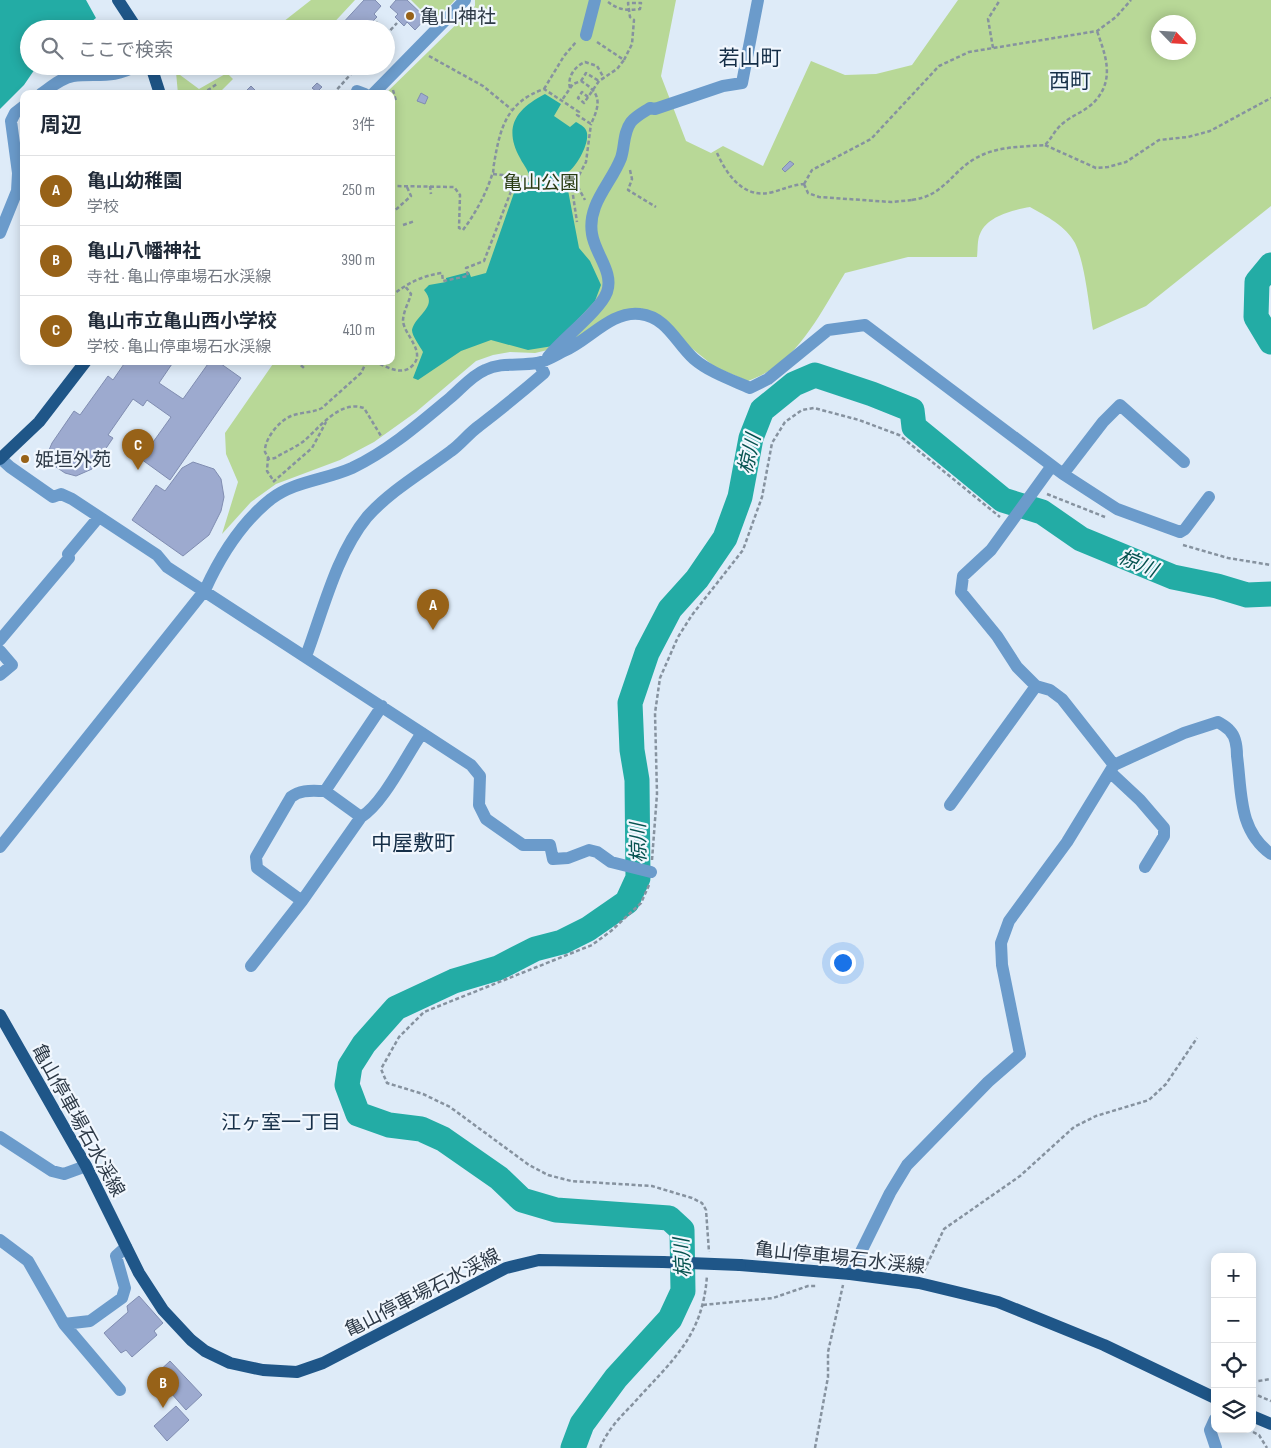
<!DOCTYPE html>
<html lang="ja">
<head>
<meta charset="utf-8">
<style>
  body { margin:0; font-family:"Sofia Sans Condensed","Noto Sans JP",sans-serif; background:#f6f6f7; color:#1f2937 }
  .controls { position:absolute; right:15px; bottom:15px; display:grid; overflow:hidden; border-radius:10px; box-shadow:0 2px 12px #0003 }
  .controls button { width:45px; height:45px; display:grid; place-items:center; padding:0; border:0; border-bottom:1px solid #e0e1e3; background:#fff; color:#1f2937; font:25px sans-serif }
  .compass { position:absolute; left:1151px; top:15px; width:45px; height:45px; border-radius:50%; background:#fff; box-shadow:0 2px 12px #0003; rotate:115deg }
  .you { position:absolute; left:842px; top:962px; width:18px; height:18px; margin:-12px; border:4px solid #fff; border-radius:50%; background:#1a73e8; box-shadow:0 0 0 8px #1a73e833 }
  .badge { display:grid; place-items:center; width:32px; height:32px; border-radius:50%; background:#976218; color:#fff; font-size:16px; font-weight:700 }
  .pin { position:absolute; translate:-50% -41px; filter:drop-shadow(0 1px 2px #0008) }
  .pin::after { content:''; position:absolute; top:26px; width:18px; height:15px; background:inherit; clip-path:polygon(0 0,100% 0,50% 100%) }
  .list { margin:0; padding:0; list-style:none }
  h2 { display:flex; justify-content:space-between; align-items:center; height:65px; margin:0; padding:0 20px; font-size:21px }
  h2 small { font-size:16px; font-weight:400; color:#747a83 }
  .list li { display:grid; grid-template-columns:32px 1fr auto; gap:15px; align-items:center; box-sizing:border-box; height:70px; padding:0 20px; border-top:1px solid #e0e1e3 }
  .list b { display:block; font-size:19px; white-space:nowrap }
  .list p { margin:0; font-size:16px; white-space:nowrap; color:#747a83 }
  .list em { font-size:16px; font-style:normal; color:#747a83 }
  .icon { flex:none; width:28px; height:28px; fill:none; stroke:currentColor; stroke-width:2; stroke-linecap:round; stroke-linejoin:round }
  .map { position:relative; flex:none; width:1271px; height:1448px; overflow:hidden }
  .search { position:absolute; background:#fff; box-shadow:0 2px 12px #0003; left:20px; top:20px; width:375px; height:55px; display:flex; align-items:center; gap:12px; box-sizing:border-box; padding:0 18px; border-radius:28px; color:#747a83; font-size:19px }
  .panel { position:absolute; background:#fff; box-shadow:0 2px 12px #0003; left:20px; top:90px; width:375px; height:275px; border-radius:10px }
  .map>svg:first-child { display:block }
  .green { fill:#b8d897; fill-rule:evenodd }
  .water { fill:#23aca5 }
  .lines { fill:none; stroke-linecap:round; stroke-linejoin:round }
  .river { stroke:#23aca5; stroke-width:25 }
  .building { fill:#9daacf; stroke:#808db1 }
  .path { stroke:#86929f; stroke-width:2.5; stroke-dasharray:4 2.5; stroke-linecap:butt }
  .minor { stroke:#6b9bcb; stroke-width:12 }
  .major { stroke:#1f5688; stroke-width:12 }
  .major-bridge { stroke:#1f5688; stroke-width:12 }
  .poi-dot { fill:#976218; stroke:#f1f7fe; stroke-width:2 }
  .labels { text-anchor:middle; stroke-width:4.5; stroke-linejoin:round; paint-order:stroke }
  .poi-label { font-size:19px; fill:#2e3a47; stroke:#f1f7fe; text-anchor:start }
  .park-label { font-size:19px; fill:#2a3c14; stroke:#f1f7fe }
  .street-label { font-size:19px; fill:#2e3a47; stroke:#f1f7fe }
  .water-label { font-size:20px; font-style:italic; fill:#05524f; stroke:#f1f7fe }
  .neighbourhood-label { font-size:20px; fill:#152e47; stroke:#f1f7fe }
  .quarter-label { font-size:21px; fill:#152e47; stroke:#f1f7fe }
</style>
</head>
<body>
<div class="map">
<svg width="1271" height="1448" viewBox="0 0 1271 1448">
  <rect width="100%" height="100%" fill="#deebf8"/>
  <path class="green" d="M311 0H355L328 29H274Z
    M411 0H455L439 17 430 19Z
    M475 0H676L661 76 686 141 711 153 723 146 763 166 811 61 845 75 876 74 912 65 958 0H1271V206L1146 306 1093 330C1089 306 1085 263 1075 243 1066 226 1046 216 1030 207 1013 210 987 216 980 234 977 240 978 250 977 257H908L845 273C819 315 797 364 748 381L715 367 643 309 565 346 535 353 510 352 493 355 476 361 416 412 374 442 340 460 276 484 251 502 222 534 238 482 226 454 225 433 275 361H391V94H385L475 6ZM1158 22H1188V52H1158Z
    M176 72 199 89 227 73 233 79 218 94H178Z"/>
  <path class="water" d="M0 0H86L96 18 87 25 86 29H29V66H37L24 85 0 109Z
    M545 94 561 104 554 116 570 127 576 122C581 125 586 127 587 133 589 144 577 166 568 172L567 185 579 248 590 261 601 285 595 301 553 346 528 350 491 340 461 351 418 380 413 378 423 352C420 346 412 336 412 330 415 315 439 307 424 290L429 285 446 282V278L469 272 471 277 486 273 515 190 529 182C530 170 525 168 520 158 503 127 516 109 545 94Z"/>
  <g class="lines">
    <path class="river" d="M1271 265 1257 282 1256 317 1271 342
      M573 1448 582 1424 616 1378 670 1319 683 1291 682 1230 669 1218 556 1210 522 1200 499 1178 443 1139 421 1129 389 1125 358 1114 347 1085 350 1066 364 1044 396 1008 454 981 498 968 535 949 562 942 588 929 627 902 638 878 637 780 632 750 630 703 647 653 670 609 697 579 725 538 740 497 751 438 762 410 794 384 815 375 872 394 912 410 914 427 1003 500 1042 512 1081 539 1173 577 1217 586 1247 595 1271 594"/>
  </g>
  <path class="building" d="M364 0H375L381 6 374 14 377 17 370 24 367 22 361 29H344L341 25Z
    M396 0H407L426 18 415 30 407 22 404 26 395 17 398 14 390 7Z
    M306 66H318L313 73Z
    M317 83 322 87 317 92 312 88Z
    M251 86 259 94H243Z
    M421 93 428 97 425 104 417 101Z
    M790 161 794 164 785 172 782 169Z
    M126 361H174L159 383 183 399 210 361H217L241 378 170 480 141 459 171 417 147 400 143 406 133 399 108 435 113 438 92 469 76 476 65 473 53 465 49 450 52 443 74 411 80 415 108 376 113 380Z
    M193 462 214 469 221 479 224 497 221 511 209 535 183 556 132 520 156 485 165 491 182 468Z
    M139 1296 163 1323 154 1331 157 1335 132 1357 126 1350 121 1353 104 1333 128 1312 127 1306Z
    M170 1361 202 1395 186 1410 155 1375Z
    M176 1406 189 1420 167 1441 154 1426Z"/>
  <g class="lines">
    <path class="path" d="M376 22 381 27
      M113 29 114 25
      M386 35 397 23
      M597 42 624 60 632 44 634 20 630 17 628 3H641L640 9C627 11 619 10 608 2
      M993 48 988 19 1000 0
      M429 56 483 86 511 109
      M581 81 586 73 599 81
      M570 88C567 77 575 66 585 62L597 66 604 78
      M544 89 564 56 576 42
      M393 90 396 101
      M202 94 217 84
      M333 94 358 66
      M588 97 582 92 578 98 584 103 599 81 617 69 624 60
      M1045 145 1096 168 1108 167 1126 162 1159 140 1188 137 1210 131 1271 98
      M717 153C727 175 744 200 773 192 784 189 792 185 804 184
      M630 170 632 179 628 190 656 207
      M493 174 570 182 578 181V187L585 200
      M576 181 586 162 591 124
      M571 182 577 222
      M804 184 812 170 871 139 939 66 969 52 1097 31 1116 17 1131 0
      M804 184 808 193 819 197 891 202 913 200
      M391 186 454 187 460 195 459 228 463 230C475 214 486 194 492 175 494 172 493 168 494 164 500 127 507 102 544 89L579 112 577 115 591 124C601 103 601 93 581 81L573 84 562 100
      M430 186 431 194
      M912 200C944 196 951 172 976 158 997 146 1022 147 1045 145 1051 139 1055 130 1062 124 1072 115 1087 111 1096 100 1115 78 1105 54 1097 31
      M391 214 411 196 407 187
      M403 225 415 221
      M391 296C408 283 421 276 442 273L443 281 468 276 466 268 484 261 517 176
      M282 361 285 364 292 361
      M296 361 304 368
      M367 361 361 373 322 408C312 413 301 412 291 416 279 421 264 439 265 452L269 459 275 458C284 452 297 447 305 440 321 426 340 400 364 408L381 436
      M374 361C385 366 400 376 411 367 428 353 404 335 403 321 403 312 409 302 411 294L405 286
      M268 457 267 471 273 480
      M273 482 312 448 326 422
      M1047 494 1105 517
      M1183 545 1228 558 1271 565
      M652 860 657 794 655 713 660 678 678 637 692 615 743 550 762 497 772 443 785 422 802 410 814 408 859 420 899 435 1000 517
      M649 885 641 903 611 931 592 945 424 1012 399 1037 381 1069 387 1083 423 1094 450 1107 529 1165 548 1175 571 1181 652 1186 692 1198 702 1203 706 1210 709 1252
      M924 1271 944 1229 1020 1176 1074 1127 1096 1116 1149 1100 1166 1084 1197 1038
      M703 1305 773 1298 808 1286H816
      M1252 1382 1271 1379
      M1252 1393 1271 1401
      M1253 1432 1259 1435 1267 1448
      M600 1448C607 1431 619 1418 632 1405 671 1361 703 1338 707 1275
      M815 1448 828 1377V1352L843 1285"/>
    <path class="minor" d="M586 35 595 0
      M357 91 365 94
      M41 94C51 87 61 78 73 76 95 73 115 79 135 66
      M373 94 465 0
      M0 233 17 191 18 173 11 121 15 113 24 106
      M548 357C562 339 600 311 607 292 614 272 595 254 592 234 587 204 611 184 621 158 625 146 623 133 631 122 636 116 644 112 650 108L655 109 723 86 742 83 758 0
      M0 458 10 467 53 497 61 494 72 499 157 555 167 567 471 765 480 776 479 805 486 819 523 845H550L553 859 568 858 589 850 597 852 611 862 651 872
      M1051 467 991 550 963 576 961 592 997 636 1017 667 1036 686 1050 690 1062 699 1114 765
      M1063 474 1103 422 1120 405 1184 462
      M0 640 69 558 68 554 98 518
      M0 651 12 665 0 675
      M306 656C323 611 336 555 367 517 390 491 423 472 451 451 461 444 469 433 479 426 501 409 522 392 544 373L539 363
      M1110 772 1140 800 1164 828V836L1145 867
      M325 791 361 817
      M950 805 1036 686
      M0 847 205 590C220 557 242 522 271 499 295 481 325 480 352 468 388 451 419 424 450 398 461 389 471 376 485 370 501 362 519 366 537 363 545 362 556 355 564 351 588 341 612 310 640 314 667 317 676 343 694 359 709 372 732 380 750 388L768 379 828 330 865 325 1063 474 1117 509 1180 532 1185 529 1209 497
      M302 901 257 868 256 857 291 797C301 789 313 791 325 791L382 706
      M251 966 302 901 361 817C383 804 406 756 422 733
      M0 1137 52 1171 64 1174 86 1166
      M0 1240 28 1261 64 1324 90 1321 122 1298 125 1288 116 1256 126 1247
      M850 1274 890 1193 907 1165 988 1082 1020 1054 1002 965 1001 943 1009 921 1067 842 1114 765 1184 733 1218 722C1221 724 1227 727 1230 731 1236 737 1237 748 1237 756 1242 793 1238 830 1271 854
      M64 1324 120 1390
      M1215 1419 1210 1430 1216 1448"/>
    <path class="major" d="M118 0 137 29
      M151 66 160 94
      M0 459 39 422 86 361
      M0 1015 86 1166 139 1273 163 1310 191 1340 205 1351 230 1363 263 1370 297 1372 323 1363 506 1268 539 1260 663 1262
      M740 1265 850 1274 919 1283 998 1302 1104 1345 1215 1398
      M1252 1416 1271 1424"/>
    <path class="major-bridge" d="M663 1262 740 1265"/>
  </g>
  <g class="poi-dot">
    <circle cx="410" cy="16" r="5"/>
    <circle cx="25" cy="459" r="5"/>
  </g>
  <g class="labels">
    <g class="poi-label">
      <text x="420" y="23">亀山神社</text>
      <text x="35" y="466">姫垣外苑</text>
    </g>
    <g class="park-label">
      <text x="541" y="189">亀山公園</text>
    </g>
    <g class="street-label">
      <text transform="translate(79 1120) rotate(61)" y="7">亀山停車場石水渓線</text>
      <text transform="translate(840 1257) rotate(6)" y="7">亀山停車場石水渓線</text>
      <text transform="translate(422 1292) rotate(-27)" y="7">亀山停車場石水渓線</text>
    </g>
    <g class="water-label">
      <text transform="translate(749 454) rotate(-77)" y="7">椋川</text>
      <text transform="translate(1138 563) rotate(23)" y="7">椋川</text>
      <text transform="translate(638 843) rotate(-91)" y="7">椋川</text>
      <text transform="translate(682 1258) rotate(-93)" y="7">椋川</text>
    </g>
    <g class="neighbourhood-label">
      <text x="281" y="1129">江ヶ室一丁目</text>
    </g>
    <g class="quarter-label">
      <text x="750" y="65">若山町</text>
      <text x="1070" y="88">西町</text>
      <text x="413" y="850">中屋敷町</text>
    </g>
  </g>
</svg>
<div class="controls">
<button>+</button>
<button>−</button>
<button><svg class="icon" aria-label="locate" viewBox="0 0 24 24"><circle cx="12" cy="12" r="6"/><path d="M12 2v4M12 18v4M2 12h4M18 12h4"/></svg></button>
<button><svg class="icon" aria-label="layers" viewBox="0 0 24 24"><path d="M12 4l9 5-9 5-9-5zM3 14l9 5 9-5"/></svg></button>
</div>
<svg class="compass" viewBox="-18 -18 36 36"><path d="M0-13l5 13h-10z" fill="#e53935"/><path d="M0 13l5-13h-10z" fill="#747a83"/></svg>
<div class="you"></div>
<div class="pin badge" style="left:433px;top:630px">A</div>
<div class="pin badge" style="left:163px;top:1408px">B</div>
<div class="pin badge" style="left:138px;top:470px">C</div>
<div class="search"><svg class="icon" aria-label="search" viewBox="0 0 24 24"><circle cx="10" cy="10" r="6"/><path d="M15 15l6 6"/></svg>ここで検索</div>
<section class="panel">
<h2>周辺<small>3件</small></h2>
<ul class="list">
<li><span class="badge">A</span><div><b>亀山幼稚園</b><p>学校</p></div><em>250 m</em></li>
<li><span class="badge">B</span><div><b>亀山八幡神社</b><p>寺社 · 亀山停車場石水渓線</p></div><em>390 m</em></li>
<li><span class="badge">C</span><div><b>亀山市立亀山西小学校</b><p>学校 · 亀山停車場石水渓線</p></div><em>410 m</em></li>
</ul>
</section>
</div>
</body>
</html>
